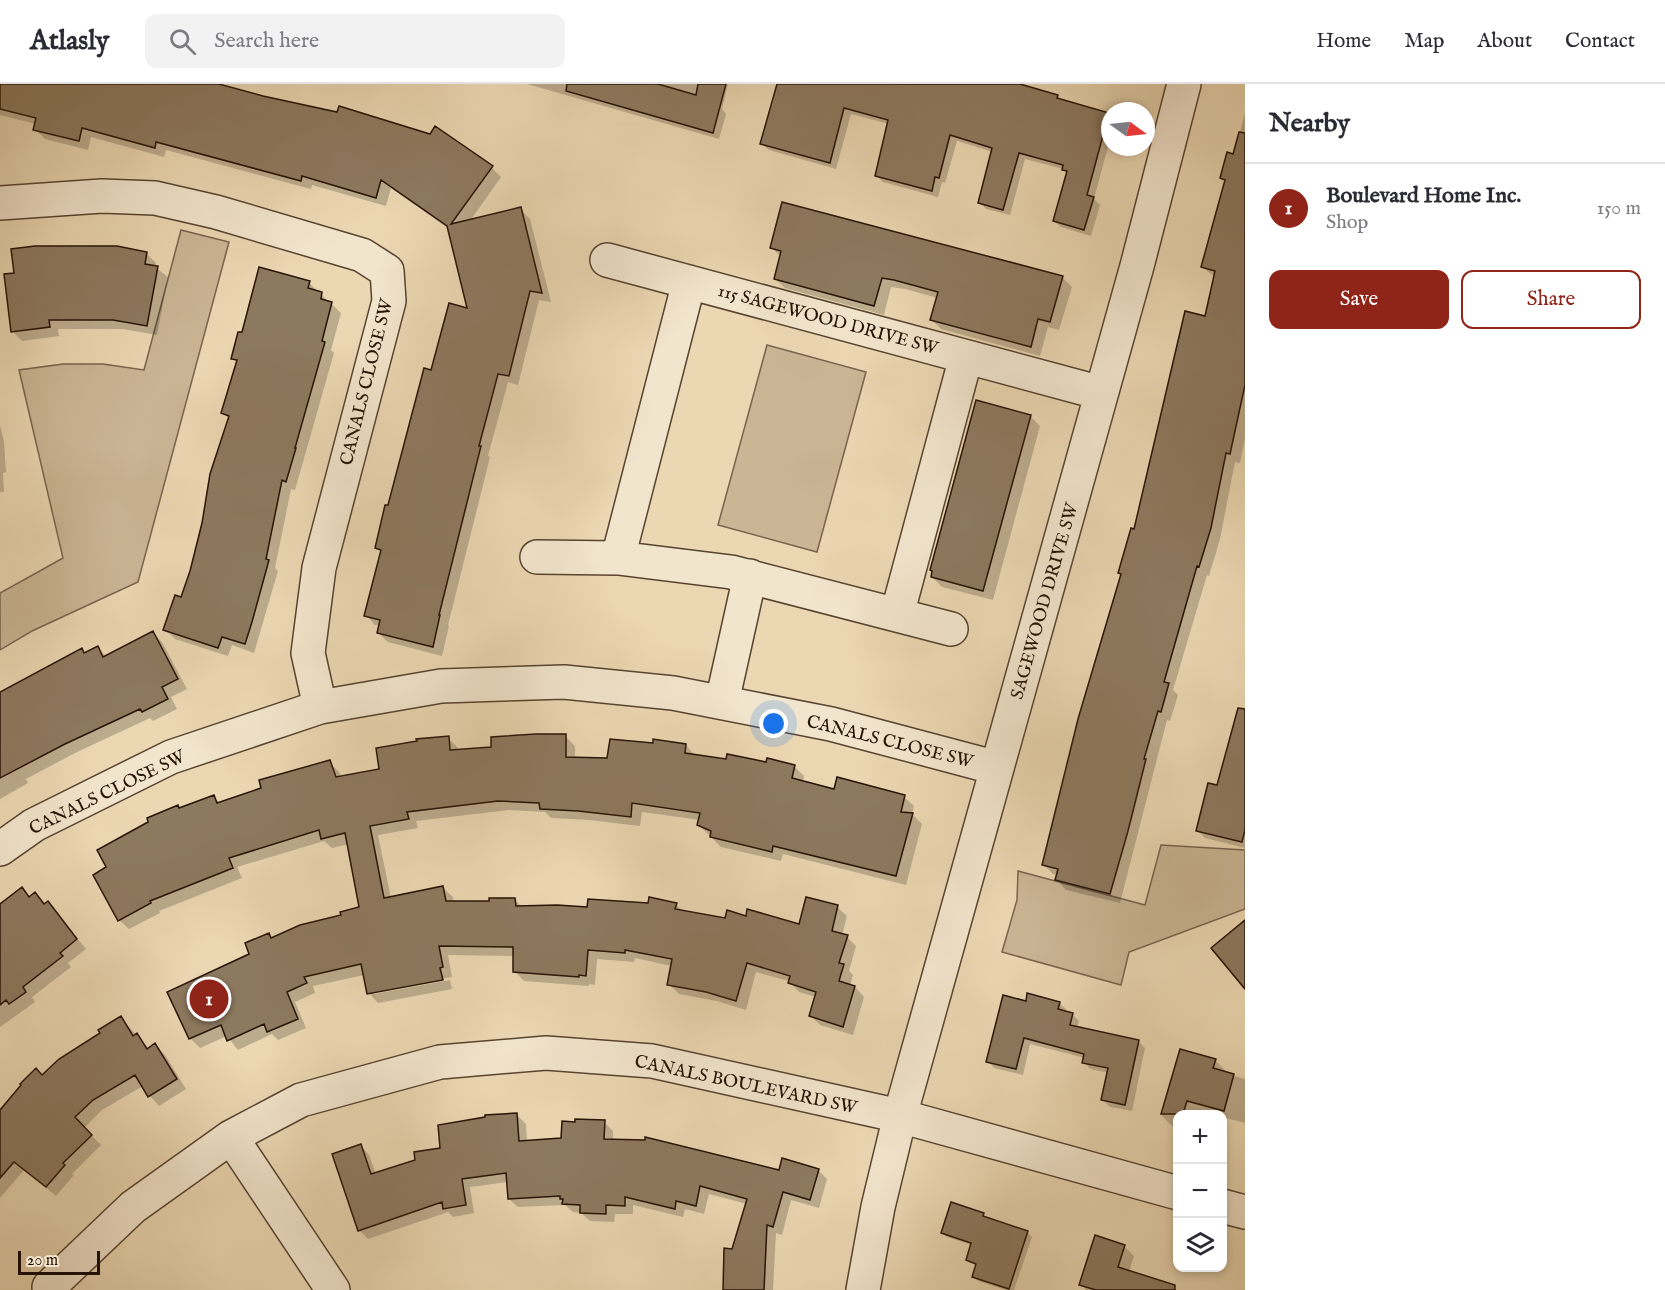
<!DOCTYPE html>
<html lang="en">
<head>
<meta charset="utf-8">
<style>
  body { margin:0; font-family:"IM FELL English",serif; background:#f2f2f3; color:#2b2b33 }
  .controls { position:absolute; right:18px; bottom:18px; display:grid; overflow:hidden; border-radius:12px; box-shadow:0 3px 9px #0003 }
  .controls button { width:54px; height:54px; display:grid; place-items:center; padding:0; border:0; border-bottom:2px solid #e1e1e2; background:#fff; color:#2b2b33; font:30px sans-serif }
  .compass { position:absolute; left:1101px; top:18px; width:54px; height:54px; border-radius:50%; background:#fff; box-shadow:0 3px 9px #0003; rotate:105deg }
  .scale { position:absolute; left:18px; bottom:15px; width:82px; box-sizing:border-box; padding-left:6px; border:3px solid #271306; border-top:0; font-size:16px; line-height:21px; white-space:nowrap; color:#271306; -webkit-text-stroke:4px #f2e5cd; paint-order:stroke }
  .you { position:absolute; left:774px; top:640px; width:21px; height:21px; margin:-15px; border:4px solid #fff; border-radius:50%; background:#1a73e8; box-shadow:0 0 0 9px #1a73e833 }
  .badge { display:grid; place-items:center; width:39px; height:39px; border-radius:50%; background:#8f2418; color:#fff; font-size:20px; font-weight:700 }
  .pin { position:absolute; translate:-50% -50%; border:3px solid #fff; box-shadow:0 2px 6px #0006 }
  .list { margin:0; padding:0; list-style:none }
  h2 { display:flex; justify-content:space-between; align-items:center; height:78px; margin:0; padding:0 24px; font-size:26px }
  h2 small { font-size:20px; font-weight:400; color:#7c7c81 }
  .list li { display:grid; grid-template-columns:39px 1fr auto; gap:18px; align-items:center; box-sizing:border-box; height:90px; padding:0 24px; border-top:2px solid #e1e1e2 }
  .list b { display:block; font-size:22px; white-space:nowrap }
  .list p { margin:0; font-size:20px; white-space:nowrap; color:#7c7c81 }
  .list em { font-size:20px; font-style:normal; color:#7c7c81 }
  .actions { display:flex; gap:12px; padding:18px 24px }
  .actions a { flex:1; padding:14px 0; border:2px solid #8f2418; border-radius:12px; text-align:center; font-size:21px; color:#8f2418 }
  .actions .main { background:#8f2418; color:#fff }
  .icon { flex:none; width:33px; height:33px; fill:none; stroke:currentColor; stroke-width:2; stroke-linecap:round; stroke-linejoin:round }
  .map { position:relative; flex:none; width:1245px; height:1206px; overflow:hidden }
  header { display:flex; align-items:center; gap:36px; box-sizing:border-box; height:84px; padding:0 30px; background:#fff; border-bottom:2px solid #e1e1e2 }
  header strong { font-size:28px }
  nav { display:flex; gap:33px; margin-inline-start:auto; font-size:21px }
  .search { width:420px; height:54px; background:#f2f2f3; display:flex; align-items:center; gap:15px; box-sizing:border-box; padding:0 21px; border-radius:12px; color:#7c7c81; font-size:22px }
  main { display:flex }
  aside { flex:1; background:#fff }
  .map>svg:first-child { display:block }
  .green { fill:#cab695; stroke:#78644e; stroke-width:1.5 }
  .shadow { fill:#0003 }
  .building { fill:#8d795f; stroke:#271306; stroke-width:1.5 }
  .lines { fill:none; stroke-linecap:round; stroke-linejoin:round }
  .minor-casing { stroke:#584431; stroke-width:36 }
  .minor { stroke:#f2e5cd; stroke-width:33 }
  .labels { text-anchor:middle; stroke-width:6; stroke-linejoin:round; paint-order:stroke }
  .street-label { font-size:18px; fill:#271306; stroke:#f2e5cd }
</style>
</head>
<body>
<header>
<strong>Atlasly</strong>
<div class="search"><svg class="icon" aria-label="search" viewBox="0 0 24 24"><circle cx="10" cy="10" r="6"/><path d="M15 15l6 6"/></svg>Search here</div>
<nav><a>Home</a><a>Map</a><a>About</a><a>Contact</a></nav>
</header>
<main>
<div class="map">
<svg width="1245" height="1206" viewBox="0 0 1245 1206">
  <rect width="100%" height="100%" fill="#ebd7b2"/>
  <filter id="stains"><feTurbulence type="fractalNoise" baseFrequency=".00333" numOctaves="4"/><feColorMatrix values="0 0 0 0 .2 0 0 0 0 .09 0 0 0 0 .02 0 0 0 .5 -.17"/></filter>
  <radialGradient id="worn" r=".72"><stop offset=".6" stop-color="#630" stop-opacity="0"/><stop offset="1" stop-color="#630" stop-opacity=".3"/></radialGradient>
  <path class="green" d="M181 146 229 158 138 498 32 547 0 566V509L63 474 19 286 63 280H103L144 286Z
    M767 261 866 288 817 468 718 441Z
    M1161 761 1245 766V825L1129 868 1121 901 1002 868 1017 816 1018 787 1145 821Z"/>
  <path class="shadow" d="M0 0H209L431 52 436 45 492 84 501 93 470 137 520 125 530 135 551 218 539 216 518 301 508 298 488 372 490 373 448 541 449 542 442 572 388 558 378 549 380 542 375 541 366 531 382 469 377 464 432 288 469 226 449 145 391 104 386 122 312 101 311 105 166 66 164 73 91 53 88 66 45 55 35 45 36 40 0 31Z
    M527 0H728L722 25 726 30 719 55Z
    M778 0H1006L1057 12 1062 17 1108 30 1110 32V55L1094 115 1100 121 1091 152 1061 143 1054 137 1068 90 1063 85 1025 75 1010 131 986 125 979 118 993 68 957 57 945 99 942 98 938 113 883 98 876 91 889 40 851 30 836 85 769 66 762 60Z
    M1245 29V354L1240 379 1235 378 1220 455 1209 492 1207 491 1173 606 1178 611 1170 637 1167 636 1120 819 1066 806 1057 796 1058 791 1053 790 1043 780 1122 491 1120 489 1206 234 1215 193 1202 183 1226 98 1222 94 1234 72Z
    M771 163 1062 193 1072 203 1059 246 1048 243 1040 272 941 245 931 235 938 214 905 205 891 203 884 231 785 204 775 195 781 173Z
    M146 169 156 179 155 183 168 193 157 251 123 245H58L59 252 22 257 12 247Z
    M309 199 341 229 331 266 334 269 295 406 291 405 275 484 278 487 254 569 232 561 228 572 175 555 165 545 182 515 192 487 230 335 223 329 238 279 233 274 243 250Z
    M1030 332 1040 342 993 516 942 503 932 493Z
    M0 341 4 358 6 388 3 389 4 408H0Z
    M152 548 162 558 187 605 171 613 177 625 153 637 150 634 75 669 26 695 28 699 0 715V617L82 566 86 570 98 564 106 573Z
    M1245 628V764L1205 754 1198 747 1218 703Z
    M565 652 575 662V675H609L654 661H686L695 672 794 682 804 692 803 698 835 707 904 713 914 722 912 730 922 740 906 801 783 770 781 777 721 763 699 741 700 736 642 728 640 742 589 736 551 734 545 728 509 726 416 737 418 744 378 751 391 814 443 804 453 813 454 819 515 816 523 824 589 825 676 820 683 828 726 836 747 834 800 842 837 823 847 832 842 851 847 853 856 862 849 887 853 891 850 902 855 903 864 913 853 951 820 941 811 932 816 913 799 908 789 897 756 888 746 926 717 917 679 910 669 900 672 882 635 874 634 878 597 875 595 901 589 900V902L524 897 515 888V872L448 871 452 893 374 907V910L450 896 452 905 378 919 369 909 364 891 313 902 315 909 295 918 306 944 278 956 272 950 238 966 227 952 200 964 190 954 268 851 272 855 343 832 361 825 349 760 332 764 324 757 237 783 242 794 159 827 160 829 129 845 119 836 108 784 180 725 214 713 220 720 329 678 339 688 341 693 381 686 448 654 458 664V667L493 665Z
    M22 805 30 814 35 810 45 821 48 819 86 865 68 879 71 883 32 913 35 918 0 943V822Z
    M1027 918 1059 919 1066 925 1065 929 1072 930 1079 937 1077 945 1138 957 1145 964 1132 1027 1110 1023 1103 1016 1109 989 1090 985 1084 978 1085 974 1030 960 1023 991 994 984 988 977Z
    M121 934 149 965 155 961 165 971 186 1005 159 1022 150 1012 143 1002 102 1026 84 1044 101 1061 72 1090 74 1091 56 1112 24 1086 0 1114V1029L42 992Z
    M1181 967 1215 976 1225 986 1224 989 1245 995V1039L1222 1033V1030L1197 1026 1195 1030H1178V1043L1172 1042 1162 1032Z
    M517 1031 526 1040 527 1058 563 1055 604 1038 613 1047V1056L780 1088 818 1086 827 1095 819 1124 791 1116 782 1151 776 1149 773 1206H724L747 1120 709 1110 704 1130 685 1125 683 1133 633 1121V1130H615L614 1138 590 1137 581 1129 573 1128 565 1121 518 1123 509 1115 508 1098 470 1103 474 1129 453 1133 448 1128 368 1155 359 1146 361 1062 369 1071 376 1090 417 1077Z
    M983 1131 988 1135 1027 1148 1032 1153 1014 1206H1006L978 1197 974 1192 977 1182 967 1176 972 1161 947 1153 942 1148Z
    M1124 1162 1134 1172 1129 1188 1157 1206H1086L1081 1200Z"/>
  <path class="building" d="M0 0H219L263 12 337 28 339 22 430 50 435 42 493 82 451 140 521 123 542 209 530 207 509 292 498 290 479 362H481L439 531H440L433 563 377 549 380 536 364 532 381 466 375 464 385 421H388L424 284 431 286 449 219 467 224 447 142 381 96 376 114 302 92 301 97 156 58 155 64 82 44 79 57 33 46 36 34 0 25Z
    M567 0H658L696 11 698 0H726L713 49 566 7Z
    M777 0H1020L1058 11 1057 14 1109 29 1087 111 1094 113 1084 146 1053 137 1067 87 1062 86 1063 81 1019 69 1003 126 978 119 992 64 950 51 939 94 935 93 932 107 875 92 888 36 844 24 830 79 760 60Z
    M1239 48 1245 49V301L1230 370 1226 369 1211 444 1199 483 1197 482 1164 598 1169 599 1161 628 1158 627 1144 675H1146L1128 747 1110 810 1055 796 1058 785 1042 781 1078 635 1121 490 1118 489 1131 444 1134 445 1185 227 1205 232 1215 187 1201 183 1225 96 1220 94 1227 68 1233 70Z
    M782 118 1063 192 1050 238 1038 235 1031 263 930 236 938 208 894 196 882 194 874 222 774 195 781 167 770 164Z
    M35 162H117L147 168 145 180 158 182 147 242 113 236H49L50 243 11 248 4 190 14 189 11 165Z
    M259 183 310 197 308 204 322 208 321 215 332 218 322 257 325 258 295 364H296L286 398 282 396 266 475 269 476 252 538 245 560 222 553 218 564 163 546 175 511 181 513 190 487 202 439 210 390 229 332 221 329 237 276 231 275 238 248H242Z
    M976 316 1031 331 983 507 931 493 932 487 930 486Z
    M153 547 178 595 162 603 168 615 142 628 140 625 65 660 0 694V608L82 564 84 569 98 562 103 573Z
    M1238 624 1245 625V746L1242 758 1196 747 1208 699 1217 701Z
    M536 650H566V673L607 674 610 655 653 659V655L686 660 685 669 726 675 727 670 766 678 767 674 795 681 792 694 834 705 837 693 905 711 901 728 913 729 896 792 773 762 772 768 710 753 711 747 697 741 700 729 632 719 631 733 578 727 540 725 539 719 498 717 407 728 409 735 370 742 384 814 443 802 446 817H489V814H515L516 822 557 821 587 823 588 815 648 819 649 813 677 819 675 825 725 834 727 826 746 832 747 825 799 840 806 813 838 821 832 847 848 851 839 879 844 880 839 897 855 902 843 943 809 932 816 908 788 899 790 892 747 879 736 917 706 908 667 901 672 875 625 866V869L588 866 586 892 579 891V893L513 888V863L439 862 443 883 440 884 443 896 367 910 361 880 304 893 307 899 287 908 298 935 267 948 264 940 227 957 221 941 189 955 167 908 249 870 245 859 269 849 271 854 300 841 341 831 340 828 359 823 345 749 321 755 319 746 229 774 233 784 150 817 151 819 118 837 93 791 106 783 97 766 148 738 147 734 178 721 179 724 214 711 217 719 261 704 259 696 330 676 336 693 379 685 376 664 417 657 416 655 449 652 450 666 491 663V653Z
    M22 803 29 813 35 808 44 820 48 817 77 855 60 869 63 872 23 903 26 908 9 920 6 916 0 921V820Z
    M1245 836V905L1211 864Z
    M1027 909 1060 918 1058 925 1073 929 1070 941 1139 956 1125 1021 1101 1016 1108 984 1082 979 1084 970 1024 954 1016 985 986 978 1003 911 1026 917Z
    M121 932 133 952 137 949 147 965 155 959 177 995 148 1013 135 991 93 1016 75 1033 92 1051 63 1079 65 1081 46 1103 14 1078 0 1094V1026L21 1001 20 1000 36 984 42 991 59 975 100 949 98 946Z
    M1180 965 1216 975 1213 984 1234 990 1224 1027 1187 1017 1183 1030H1161Z
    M517 1029 519 1057 561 1054 562 1037 575 1038V1035L605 1036 604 1055 645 1056V1053L779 1086 782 1074 819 1085 810 1116 783 1108 773 1143 767 1141 764 1206H723L724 1164 732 1165 747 1115 700 1102 696 1122 676 1117 675 1125 625 1113V1122L606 1121V1130L580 1129V1121L562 1120 563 1115H560V1112L508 1115 506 1089 462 1095 466 1121 443 1125 442 1118 358 1147 332 1070 361 1060 371 1090 415 1076 414 1068 440 1064 438 1041 485 1033V1031Z
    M951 1118 984 1129 983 1132 1028 1147 1009 1205 972 1193 976 1180 966 1176 971 1159 941 1149Z
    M1095 1151 1125 1161 1118 1183 1175 1201V1206H1096L1079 1201Z"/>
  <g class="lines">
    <defs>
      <path id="minor" d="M0 119 102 112 155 114 216 128 362 171 387 187 389 217 319 484 308 569 320 623
        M607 176 1101 309
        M537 473 618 474 731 488 951 545
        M618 474 689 198
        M897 531 966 273
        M722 618 750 492
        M0 765 34 741 171 673 320 623 441 602 564 598 673 609 831 640 997 684
        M231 1053 333 1206
        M1222 1122 1245 1128
        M49 1203 133 1123 231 1053 301 1016 440 978 546 969 652 977 900 1032 1178 1109
        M863 1206 878 1123 900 1032 1137 182 1184 0"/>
    </defs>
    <use href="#minor" class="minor-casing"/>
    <use href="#minor" class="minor"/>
  </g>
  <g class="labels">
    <g class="street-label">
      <text transform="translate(828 235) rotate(15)" y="6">115 SAGEWOOD DRIVE SW</text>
      <text transform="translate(366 298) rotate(-76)" y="6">CANALS CLOSE SW</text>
      <text transform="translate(1044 517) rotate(-74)" y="6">SAGEWOOD DRIVE SW</text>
      <text transform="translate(890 657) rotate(14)" y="6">CANALS CLOSE SW</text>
      <text transform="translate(107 708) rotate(-26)" y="6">CANALS CLOSE SW</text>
      <text transform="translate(746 1000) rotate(12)" y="6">CANALS BOULEVARD SW</text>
    </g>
  </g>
  <rect width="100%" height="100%" filter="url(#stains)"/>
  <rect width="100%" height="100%" fill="url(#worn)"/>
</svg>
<div class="controls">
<button>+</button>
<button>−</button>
<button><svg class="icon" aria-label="layers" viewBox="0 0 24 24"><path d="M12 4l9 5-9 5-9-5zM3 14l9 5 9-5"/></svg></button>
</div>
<svg class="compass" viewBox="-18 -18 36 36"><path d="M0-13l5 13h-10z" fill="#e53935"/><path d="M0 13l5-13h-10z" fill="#7c7c81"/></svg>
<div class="scale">20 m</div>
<div class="you"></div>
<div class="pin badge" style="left:209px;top:915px">1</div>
</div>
<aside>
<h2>Nearby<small></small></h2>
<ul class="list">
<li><span class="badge">1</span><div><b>Boulevard Home Inc.</b><p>Shop</p></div><em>150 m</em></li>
</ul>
<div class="actions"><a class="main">Save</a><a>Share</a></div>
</aside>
</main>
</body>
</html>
